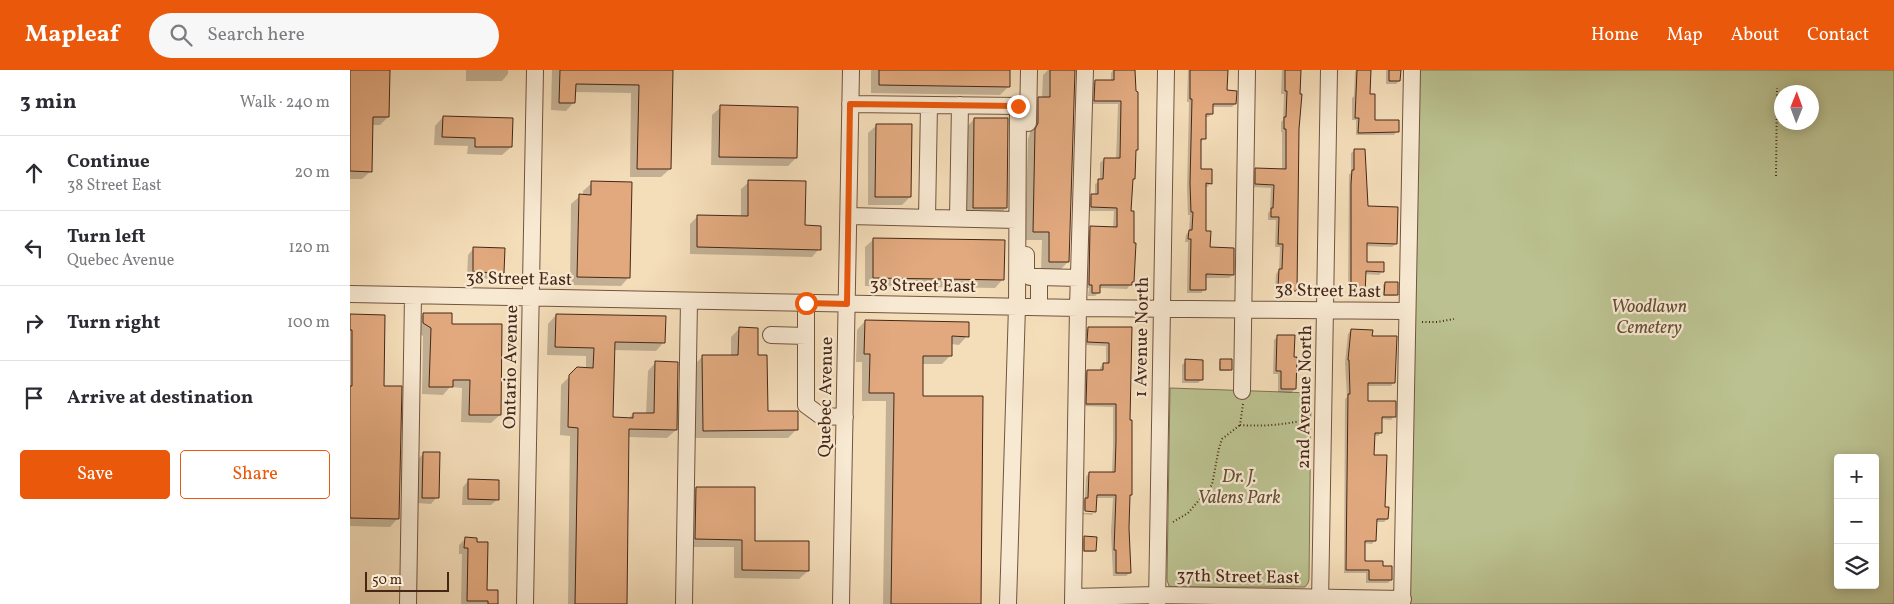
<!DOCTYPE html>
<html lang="en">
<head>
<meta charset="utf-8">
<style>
  body { margin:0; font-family:Vollkorn,serif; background:#f7f7f7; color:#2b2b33 }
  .controls { position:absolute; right:15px; bottom:15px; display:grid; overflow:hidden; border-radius:5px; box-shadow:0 2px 12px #0003 }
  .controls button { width:45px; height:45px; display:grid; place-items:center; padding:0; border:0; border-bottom:1px solid #e1e1e2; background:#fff; color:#2b2b33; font:25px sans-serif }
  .compass { position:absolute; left:1424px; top:15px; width:45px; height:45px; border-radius:50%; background:#fff; box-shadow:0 2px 12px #0003; rotate:1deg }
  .scale { position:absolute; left:15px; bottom:12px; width:84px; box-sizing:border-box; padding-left:5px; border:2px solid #462716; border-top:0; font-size:14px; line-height:18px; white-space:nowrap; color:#462716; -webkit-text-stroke:4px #f8e9d2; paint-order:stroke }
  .stop { position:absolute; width:15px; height:15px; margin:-11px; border:4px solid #ea580c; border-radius:50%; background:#fff }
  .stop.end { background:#ea580c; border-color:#fff; box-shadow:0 1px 5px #0008 }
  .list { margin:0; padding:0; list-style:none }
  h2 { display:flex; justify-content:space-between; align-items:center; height:65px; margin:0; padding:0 20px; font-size:21px }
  h2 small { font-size:16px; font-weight:400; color:#7c7c81 }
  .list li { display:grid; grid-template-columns:32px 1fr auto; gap:15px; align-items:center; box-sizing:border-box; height:75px; padding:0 20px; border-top:1px solid #e1e1e2 }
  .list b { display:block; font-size:19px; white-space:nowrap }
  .list p { margin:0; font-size:16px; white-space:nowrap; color:#7c7c81 }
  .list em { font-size:16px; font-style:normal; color:#7c7c81 }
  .actions { display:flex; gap:10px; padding:15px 20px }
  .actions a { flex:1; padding:11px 0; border:1px solid #ea580c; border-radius:5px; text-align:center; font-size:18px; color:#ea580c }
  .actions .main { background:#ea580c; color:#fff }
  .icon { flex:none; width:28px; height:28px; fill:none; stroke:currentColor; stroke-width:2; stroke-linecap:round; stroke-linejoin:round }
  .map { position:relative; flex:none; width:1544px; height:534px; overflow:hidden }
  header { display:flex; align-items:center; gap:30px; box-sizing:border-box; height:70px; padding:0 25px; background:#ea580c; color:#fff }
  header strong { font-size:24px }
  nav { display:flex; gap:28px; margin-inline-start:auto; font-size:18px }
  .search { width:350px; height:45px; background:#f7f7f7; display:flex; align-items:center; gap:12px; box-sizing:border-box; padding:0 18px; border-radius:28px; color:#7c7c81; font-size:19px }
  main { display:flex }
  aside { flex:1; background:#fff }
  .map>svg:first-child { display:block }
  .green { fill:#bbc190; stroke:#807453; fill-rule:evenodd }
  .shadow { fill:#0003 }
  .building { fill:#e2a97f; stroke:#462716 }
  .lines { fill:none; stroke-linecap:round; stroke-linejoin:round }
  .minor-casing { stroke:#72543f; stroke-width:18 }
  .path { stroke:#462716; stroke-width:2; stroke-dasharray:1 2.5; stroke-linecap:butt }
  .minor { stroke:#f8e9d2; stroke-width:16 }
  .route { stroke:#ea580c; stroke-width:6 }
  .labels { text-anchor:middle; stroke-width:4.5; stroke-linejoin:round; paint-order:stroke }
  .street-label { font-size:18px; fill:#462716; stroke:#f8e9d2 }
  .park-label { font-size:18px; font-style:italic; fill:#634e34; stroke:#f8e9d2 }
</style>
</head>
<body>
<header>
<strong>Mapleaf</strong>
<div class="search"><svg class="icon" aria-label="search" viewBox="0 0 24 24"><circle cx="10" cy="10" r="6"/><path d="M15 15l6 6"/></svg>Search here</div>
<nav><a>Home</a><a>Map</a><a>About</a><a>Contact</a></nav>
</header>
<main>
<aside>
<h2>3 min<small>Walk · 240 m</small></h2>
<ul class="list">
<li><svg class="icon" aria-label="ahead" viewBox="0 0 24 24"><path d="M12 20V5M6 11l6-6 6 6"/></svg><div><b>Continue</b><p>38 Street East</p></div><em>20 m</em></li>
<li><svg class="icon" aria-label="left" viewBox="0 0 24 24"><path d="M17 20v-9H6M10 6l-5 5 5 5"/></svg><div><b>Turn left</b><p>Quebec Avenue</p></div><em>120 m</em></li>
<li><svg class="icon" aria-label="right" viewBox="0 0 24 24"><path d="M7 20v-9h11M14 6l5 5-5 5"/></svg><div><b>Turn right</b></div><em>100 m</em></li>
<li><svg class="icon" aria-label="arrive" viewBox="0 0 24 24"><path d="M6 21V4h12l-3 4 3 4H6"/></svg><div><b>Arrive at destination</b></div></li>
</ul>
<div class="actions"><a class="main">Save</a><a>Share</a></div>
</aside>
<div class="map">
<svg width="1544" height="534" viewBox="0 0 1544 534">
  <rect width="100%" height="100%" fill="#f4ddb9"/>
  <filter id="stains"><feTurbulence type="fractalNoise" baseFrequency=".004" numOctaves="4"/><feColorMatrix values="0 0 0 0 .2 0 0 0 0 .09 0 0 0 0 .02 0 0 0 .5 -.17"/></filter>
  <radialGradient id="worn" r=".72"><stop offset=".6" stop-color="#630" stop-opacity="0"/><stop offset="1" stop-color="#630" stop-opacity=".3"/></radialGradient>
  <path class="green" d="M1068 0H1544V534H1058ZM1432 22H1462V52H1432ZM1488 388H1525V515H1488Z
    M820 318 961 323 959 509 958 513 955 517H825L819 516 817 510Z"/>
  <path class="shadow" d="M0 0H39L38 47 30 55H21V101L12 109H0Z
    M116 0H158V4L152 11H116Z
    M202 0H321L320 99 311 107H280L281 23 224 22V32L216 41 201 40Z
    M521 0H659V16L650 25 521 23Z
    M698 0H725L718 192 710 200H691L692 170H675L678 69 680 63 681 36 689 28H692L693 5Z
    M763 0H784L786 80 784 82V108L781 111 780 142 783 211 777 219 749 218V222L745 226H738L739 218H735L737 162 741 158H763L764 141H738V129L742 125H745V114L750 111V93L754 89H766L768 34H741V15L745 11 761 12V3Z
    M838 0H876V22L885 34 882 37H862V44L858 47H854V68L851 72 849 100 861 113 857 117H854L855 162 859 179 883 205 879 208H855V219L851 223H837L838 172H835L836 165 839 161 840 145H838L837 118 839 32H837Z
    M932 0H950L945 221 942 224H929V221L925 220 926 204 929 200 930 177H925L926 150H918V143L920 141 921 118 902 117V103L906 99 932 100V62H931V52L933 50 934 24H931Z
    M1006 0H1020L1019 25 1024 51 1047 61 1044 65H1006V50H1002V28L1004 26 1005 2Z
    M1036 0H1050L1049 11 1046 14H1036Z
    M371 37 446 88 438 96 361 95 362 45Z
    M93 47 161 77 152 85 117 84 118 76 84 75 85 56Z
    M624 49 656 138 648 146H615L616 58Z
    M527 55 560 127 552 135H518V63Z
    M1005 80 1017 137 1046 174 1042 177 1016 176V193L1033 201 1029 205 1014 204V223L1011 227H998L999 105 1001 102V83Z
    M399 112 454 157 469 179 462 187 340 184V154L348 146 391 147V119Z
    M242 113 279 207 271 216 220 215 221 134 230 126H233V121Z
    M524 169 653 209 645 218 515 216V177Z
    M124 178 153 202 146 209 117 208 118 185Z
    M1035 213 1047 225 1045 226H1033V215Z
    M73 244 101 255 150 345 141 353 111 352 112 318 100 317 93 325 72 324 73 266 65 261V252Z
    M206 245 314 272 306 281 263 280 262 349H278L283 344H296L298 301 306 292 326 360 317 368 277 367 275 534H218L220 366 210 365 211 315 228 298 236 299V286L197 285 198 254Z
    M0 246 33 318 48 448 40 457 0 456Z
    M515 251 617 266 609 275 601 274 600 286 592 294H572V327L629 534H533L536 331H512V292H506L507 260Z
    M738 258 781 259 779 351 781 425 778 427 780 503 776 506H763L761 462 763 428H745V441L743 443V440H732V433L735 429 736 407 739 403H762L763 376V337L733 336 734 304 737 301H750V298L753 294 756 295V276L735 275V261Z
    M389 259 407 286 417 343 446 360 438 368H345V294L353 286H381V267Z
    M1001 260 1021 267 1044 312 1041 316H1017V333L1044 346 1041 350 1031 349V362L1028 366 1023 365V386L1037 449 1034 452H1025V470L1022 474 1013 473V492L1031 497 1041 510 1038 513H1016V503H994L995 329 997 327 995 293 998 264Z
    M928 266 943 288 945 319 941 323 928 322V304H923L924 270Z
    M871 290 881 299 879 301H869V292Z
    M836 291 852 309 848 313H832V295Z
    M74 383 87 427 81 434 67 433 68 389Z
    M119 410 148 429 141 435H112L113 417Z
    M346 418 404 472 458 501 449 509 384 508V477H337L338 426Z
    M732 443H743L742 445 732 444Z
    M735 468 745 481 743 482H733V469Z
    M115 469 136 521 147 534H111L112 484H109V475Z"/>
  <path class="building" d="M0 0H40L39 47H23L22 102 0 101Z
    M210 0H323L321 99H287L289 15 226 14 225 33H209Z
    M529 0H660V17L529 15Z
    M700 0H725L719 192H699V162H683L685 59 688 53V27H700Z
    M764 0H785L786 21 788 22V80H786L785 109H783L781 141H784V173H786L784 212H782V215H750V223H742V215H739L740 156 767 157V138L741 137V124H748V109H753L754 88H770L771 31H744L745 10H764Z
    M840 0H878L877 20 887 21 886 34H863V44H856V69H851V99H862V114L856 113V161H861L860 177 884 178V205L856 204V220H840L841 169H838L839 160H842L843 142H841L840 113 842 29H840Z
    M935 0H951L950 24H952L949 59 947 221H932V217H928L929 199H932L933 174H928L929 147H921V138H923L924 115 905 114V98L936 99V59H934V47H936L937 21H935Z
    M1007 0H1021L1020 24H1025V50H1049V62L1008 63 1009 48H1005Z
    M1039 0H1051L1050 11H1039Z
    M370 35 448 37 447 88 369 87Z
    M93 46 163 48 162 77H125V68L92 67Z
    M624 48H658L657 138H623Z
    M526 54H562L561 127H525Z
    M1004 79H1015L1018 136 1048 137 1047 174 1017 173V192H1034V202L1016 201 1015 224H1001V114L1002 100H1004Z
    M398 110 456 111 455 155 471 156V180L347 177V145L398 146Z
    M241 111 282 112 280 208 227 207 229 124 241 125Z
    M523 168 655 170 654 210 523 208Z
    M123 177 155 178 154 203 123 202Z
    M1035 212H1048V225H1034Z
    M73 243H102V254H152L151 345H119L120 310H103V317H79L81 258 73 253Z
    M0 244 35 245 34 316H52L49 449 0 448V316H2V260H0Z
    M206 244 316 246 315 273 265 272 263 347 283 348V343H304L305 291 328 292 327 360 279 359 277 534H225L228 358 218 357 219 305 227 297 243 298 244 278 205 277Z
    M515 250 619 252V267L602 266V286H573V326H633L631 534H541L544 323H519L520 284H514Z
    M389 257 408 258V285H417L418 341H448V360L353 361 352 285H388Z
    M738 257H782L780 350H782V425H780L779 458 781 503H766V480H764L766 425H747L746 442 735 441V428H738L739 402H765L766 371V334H736L737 300H753V293H759V273L737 272Z
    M1001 259 1023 260 1022 266H1047L1045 313H1018V331H1046V347H1032V363H1025L1024 385H1037L1035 437H1039L1038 449H1027L1026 471H1015V491H1033V496H1042V510H1019V500H996L998 324H1000L999 290H998Z
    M927 265H945L944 287H947L946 319H931V301H926Z
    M835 289 853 290V310H835Z
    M870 289H882V300H870Z
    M73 382H90L89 428H72Z
    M118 409 149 410V430L118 429Z
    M346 417H405V471H459V501L392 500V470L345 469Z
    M734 466 747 467 746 481H734Z
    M115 467 127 468V472H138L137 520H148V534H138V531H117L118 478H114Z"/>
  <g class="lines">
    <defs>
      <path id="minor" d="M500 34 668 36 667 236 658 534
        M678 53 679 0
        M499 146 667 150
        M577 148 579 35
        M608 148 610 35
        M676 185V202L680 207H689
        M0 224 728 238 1056 241
        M456 233V335L471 346 495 347
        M689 237V207L729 208
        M421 265 456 266
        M892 321 897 0
        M723 527 807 525 1053 529
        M58 534 63 226
        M175 534 185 0
        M334 534 339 231
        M491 534 501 0
        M723 534 728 238 735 0
        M807 534 816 0
        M970 534 979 0
        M1052 534 1062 0"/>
    </defs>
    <use href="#minor" class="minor-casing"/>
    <path class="path" d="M1426 106 1427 18
      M1072 252H1087L1104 249
      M893 334 890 355C915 357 937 354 961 349
      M823 452 838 443 862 415 869 378 872 369 890 355"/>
    <use href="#minor" class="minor"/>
  </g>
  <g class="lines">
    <path class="route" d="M456 233 497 234 500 34 668 36"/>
  </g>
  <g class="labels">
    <g class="street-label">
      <text transform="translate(169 208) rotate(1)" y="6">38 Street East</text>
      <text transform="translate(573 215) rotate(1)" y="6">38 Street East</text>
      <text transform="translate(978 220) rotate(1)" y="6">38 Street East</text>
      <text transform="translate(791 267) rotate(-89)" y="6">1 Avenue North</text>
      <text transform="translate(160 297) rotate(-89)" y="6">Ontario Avenue</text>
      <text transform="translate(475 327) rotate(-89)" y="6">Quebec Avenue</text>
      <text transform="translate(954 327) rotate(-89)" y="6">2nd Avenue North</text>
      <text transform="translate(888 506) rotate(1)" y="6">37th Street East</text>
    </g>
    <g class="park-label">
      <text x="1299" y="242">Woodlawn<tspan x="1299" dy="21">Cemetery</tspan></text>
      <text x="889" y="412">Dr. J.<tspan x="889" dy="21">Valens Park</tspan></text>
    </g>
  </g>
  <rect width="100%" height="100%" filter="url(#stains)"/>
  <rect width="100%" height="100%" fill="url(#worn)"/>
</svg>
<div class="controls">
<button>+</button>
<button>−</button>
<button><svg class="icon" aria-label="layers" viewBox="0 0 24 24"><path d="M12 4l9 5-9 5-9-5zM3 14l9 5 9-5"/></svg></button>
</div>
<svg class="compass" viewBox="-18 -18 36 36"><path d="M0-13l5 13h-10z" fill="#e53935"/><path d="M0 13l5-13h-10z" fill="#7c7c81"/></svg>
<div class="scale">50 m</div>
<div class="stop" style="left:456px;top:233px"></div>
<div class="stop end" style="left:668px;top:36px"></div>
</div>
</main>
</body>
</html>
